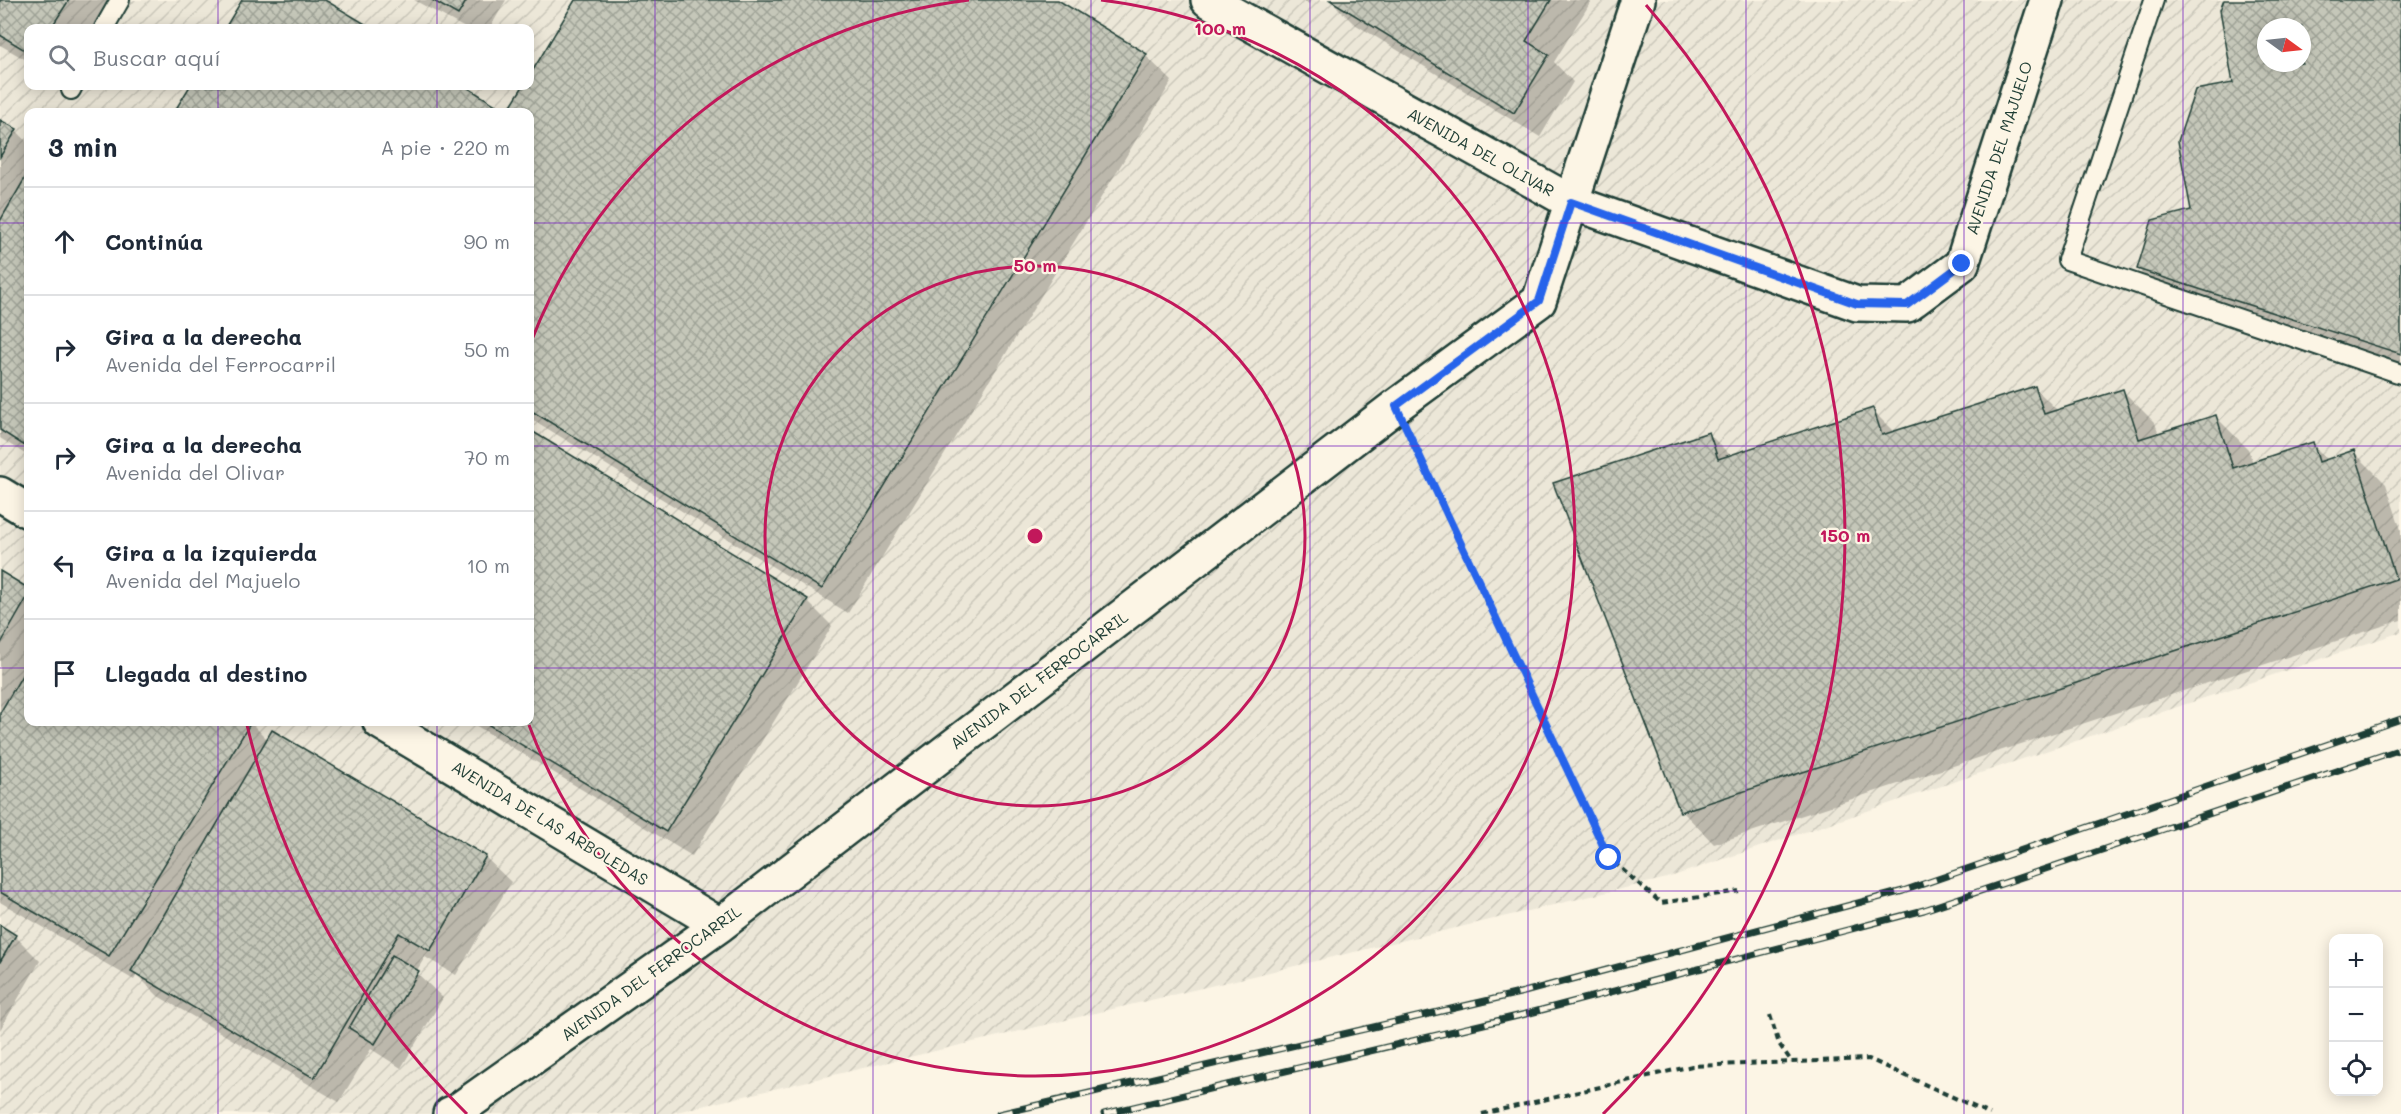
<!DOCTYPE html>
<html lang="es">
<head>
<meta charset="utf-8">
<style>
  body { margin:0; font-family:Mali,sans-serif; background:#f6f6f7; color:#1f2937 }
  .controls { position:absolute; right:18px; bottom:18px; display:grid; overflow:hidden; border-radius:12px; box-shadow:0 3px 15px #0003 }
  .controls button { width:54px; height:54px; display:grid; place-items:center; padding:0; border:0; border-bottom:2px solid #e0e1e3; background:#fff; color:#1f2937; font:30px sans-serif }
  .compass { position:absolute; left:2257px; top:18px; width:54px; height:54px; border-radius:50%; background:#fff; box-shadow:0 3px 15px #0003; rotate:105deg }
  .stop { position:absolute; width:18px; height:18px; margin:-14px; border:4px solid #2563eb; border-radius:50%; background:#fff }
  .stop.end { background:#2563eb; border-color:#fff; box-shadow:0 2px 6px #0008 }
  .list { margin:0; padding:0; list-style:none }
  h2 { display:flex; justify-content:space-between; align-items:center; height:78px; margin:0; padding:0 24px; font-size:26px }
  h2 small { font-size:20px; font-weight:400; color:#747a83 }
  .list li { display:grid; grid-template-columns:39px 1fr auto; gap:18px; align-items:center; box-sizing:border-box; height:108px; padding:0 24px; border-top:2px solid #e0e1e3 }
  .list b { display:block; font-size:22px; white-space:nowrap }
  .list p { margin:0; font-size:20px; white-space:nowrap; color:#747a83 }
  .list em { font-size:20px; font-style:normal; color:#747a83 }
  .icon { flex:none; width:33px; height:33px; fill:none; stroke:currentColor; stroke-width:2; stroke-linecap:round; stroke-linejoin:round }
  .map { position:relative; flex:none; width:2401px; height:1114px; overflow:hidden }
  .search { position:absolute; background:#fff; box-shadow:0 3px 15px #0003; left:24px; top:24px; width:510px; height:66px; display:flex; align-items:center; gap:15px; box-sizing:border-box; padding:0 21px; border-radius:12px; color:#747a83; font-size:22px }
  .panel { position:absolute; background:#fff; box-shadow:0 3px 15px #0003; left:24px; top:108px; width:510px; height:618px; border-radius:12px }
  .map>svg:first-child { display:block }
  .industrial { fill:url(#industrial-furrows); fill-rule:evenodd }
  .shadow { fill:#0003; fill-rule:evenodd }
  .building { fill:url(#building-cross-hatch); stroke:#1f3d34; stroke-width:1.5; fill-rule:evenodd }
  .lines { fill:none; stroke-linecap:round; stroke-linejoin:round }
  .service-casing { stroke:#1f3d34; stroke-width:22 }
  .minor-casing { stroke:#1f3d34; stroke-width:38 }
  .path { stroke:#1f3d34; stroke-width:4; stroke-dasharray:6 4.5; stroke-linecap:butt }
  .service { stroke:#fcf5e5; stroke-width:18 }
  .minor { stroke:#fcf5e5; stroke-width:33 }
  .rail-casing { stroke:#1f3d34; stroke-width:7 }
  .rail { stroke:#fcf5e5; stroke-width:4.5; stroke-dasharray:14; stroke-linecap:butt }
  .route { stroke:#2563eb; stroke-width:8 }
  .grid { fill:none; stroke:#7b2cbf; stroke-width:1.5; stroke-opacity:0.55 }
  .ring { fill:none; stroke:#c2185b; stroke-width:3 }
  .labels { text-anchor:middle; stroke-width:4.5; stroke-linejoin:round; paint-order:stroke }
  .street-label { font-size:16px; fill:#1f3d34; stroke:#fcf5e5 }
  .centre { fill:#c2185b; stroke:#fcf5e5; stroke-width:3 }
  .ring-label { font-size:18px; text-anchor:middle; font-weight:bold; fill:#c2185b; stroke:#fcf5e5; stroke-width:4.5; stroke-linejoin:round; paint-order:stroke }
</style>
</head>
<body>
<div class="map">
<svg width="2401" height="1114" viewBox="0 0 2401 1114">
  <defs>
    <pattern id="industrial-furrows" width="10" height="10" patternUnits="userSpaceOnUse" patternTransform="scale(1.5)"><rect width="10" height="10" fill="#ece7d8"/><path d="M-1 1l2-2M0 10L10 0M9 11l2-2" fill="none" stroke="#cac7ba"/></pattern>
    <pattern id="building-cross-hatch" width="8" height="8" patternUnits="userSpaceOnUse" patternTransform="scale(1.5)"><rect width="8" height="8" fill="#c5c7b9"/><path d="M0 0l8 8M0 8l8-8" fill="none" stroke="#9fa397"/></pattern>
  </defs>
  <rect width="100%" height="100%" fill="#fcf5e5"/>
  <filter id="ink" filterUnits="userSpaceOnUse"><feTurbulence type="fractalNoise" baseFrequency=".0167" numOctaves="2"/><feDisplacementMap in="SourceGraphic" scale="12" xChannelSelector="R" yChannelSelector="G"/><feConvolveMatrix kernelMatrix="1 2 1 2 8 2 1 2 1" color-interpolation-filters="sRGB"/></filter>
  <g filter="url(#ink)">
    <path class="industrial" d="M0 0H2401V632L1667 878 668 1114H0ZM2266 27H2302V63H2266ZM28 28H530V86H28ZM28 112H530V722H28Z"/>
    <path class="shadow" d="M0 0H111L92 28H28V61L0 45Z
      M244 0H322L369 28H227Z
      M414 0H506L490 28H465Z
      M577 0H1055L1146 56 1172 81 848 613 530 418V112H509L525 86H530V78Z
      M1302 0H1311L1309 4Z
      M1330 0H1592L1554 62 1573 82 1540 137 1353 23Z
      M2225 0H2401V375L2171 301 2138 269 2193 211 2234 84ZM2266 27H2302V63H2266Z
      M192 86H462L506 112H175Z
      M0 121 16 130 28 143V456L0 438Z
      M2034 387 2058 411 2122 390 2155 423 2159 434 2215 416 2248 449 2253 463 2312 444 2328 460 2354 452 2386 484 2401 530V620L1714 844 1682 811 1709 434 1731 456 1872 410 1895 433Z
      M530 432 807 601 832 626 692 856 470 722H530Z
      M0 572 28 590V722H250L268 740 485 857 511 882 456 975 425 957 416 972 443 998 401 1068 371 1049 339 1102 158 996 137 975 134 980 0 902Z
      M0 927 15 936 40 961 0 1030Z"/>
    <path class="building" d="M0 0H69L51 28H28V52L0 35Z
      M242 0H325L372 28H225Z
      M432 0H467L458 15Z
      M575 0H1058L1147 54 822 589 530 410V112H174L190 86H465L507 112 523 86H530V75Z
      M1330 0H1551L1526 41 1549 55 1514 113Z
      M2224 0H2401V354L2137 269 2152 220 2191 210 2178 141 2195 90 2233 83 2220 10ZM2266 27H2302V63H2266Z
      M0 120 17 129 0 157Z
      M28 173V448L0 430V221Z
      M2035 386 2044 414 2123 389 2139 439 2216 415 2233 468 2313 442 2319 462 2354 450 2396 579 1680 812 1553 483 1709 432 1718 459 1873 408 1882 435Z
      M530 430 808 599 666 832 484 722H530Z
      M0 571 28 588V596L0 645Z
      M28 665V722H251L109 956 0 892V713Z
      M272 730 486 856 430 951 399 933 314 1078 131 971Z
      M0 925 16 935 0 962Z
      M392 955 419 971 375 1044 349 1028Z"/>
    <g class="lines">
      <defs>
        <path id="service" d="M2154 0 2067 260 2401 374
          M104 28 120 0
          M71 90 73 86"/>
        <path id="minor" d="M1208 0 1571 202 1857 304 1907 305 1962 264 2047 0
          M0 494 28 511
          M380 722 720 925
          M450 1114 457 1111 720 925 1396 406 1539 301 1638 0"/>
      </defs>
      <use href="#service" class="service-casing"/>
      <use href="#minor" class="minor-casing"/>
      <path class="path" d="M1410 437 1609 858 1661 903 1739 891
        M1770 1015 1779 1044 1792 1062
        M1482 1114 1692 1066 1869 1059 1990 1114"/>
      <use href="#service" class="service"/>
      <use href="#minor" class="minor"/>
      <defs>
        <path id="rail" d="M999 1114 1524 992 1903 891 2401 719
          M1104 1114 1530 1013 1924 910 2401 749"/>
      </defs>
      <use href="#rail" class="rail-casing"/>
      <use href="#rail" class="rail"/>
    </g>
  </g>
  <g class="lines" filter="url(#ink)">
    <path class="route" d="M1609 858 1396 406 1539 301 1571 202 1857 304 1907 305 1962 264"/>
  </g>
  <path class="grid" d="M218 0V28M437 0V28M655 0V1114M873 0V1114M1091 0V1114M1310 0V1114M1528 0V1114M1746 0V1114M1964 0V1114M2183 0V1114M218 86V112M437 86V112M0 223H28M530 223H2401M0 446H28M530 446H2401M0 668H28M530 668H2401M218 722V1114M437 722V1114M0 891H2401"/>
  <g class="ring">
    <circle cx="1035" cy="536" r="270"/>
    <path d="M531 342A540 540 0 0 1 969 0M1101 0A540 540 0 1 1 529 725"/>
    <path d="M467 1114A810 810 0 0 1 247 725M1646 5A810 810 0 0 1 1603 1114"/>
  </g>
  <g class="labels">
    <g class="street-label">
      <text transform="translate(1999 148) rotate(-72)" y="6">AVENIDA DEL MAJUELO</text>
      <text transform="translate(1481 152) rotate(29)" y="6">AVENIDA DEL OLIVAR</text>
      <text transform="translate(1039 680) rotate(-37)" y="6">AVENIDA DEL FERROCARRIL</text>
      <text transform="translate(550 823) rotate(31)" y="6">AVENIDA DE LAS ARBOLEDAS</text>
      <text transform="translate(651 973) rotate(-36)" y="6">AVENIDA DEL FERROCARRIL</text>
    </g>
  </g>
  <circle cx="1035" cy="536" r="9" class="centre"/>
  <g class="ring-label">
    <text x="1220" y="35">100 m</text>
    <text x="1035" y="272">50 m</text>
    <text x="1845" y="542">150 m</text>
  </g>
</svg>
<div class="controls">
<button>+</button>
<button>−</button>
<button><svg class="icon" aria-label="locate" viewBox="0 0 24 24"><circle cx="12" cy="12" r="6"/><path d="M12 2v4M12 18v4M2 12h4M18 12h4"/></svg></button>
</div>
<svg class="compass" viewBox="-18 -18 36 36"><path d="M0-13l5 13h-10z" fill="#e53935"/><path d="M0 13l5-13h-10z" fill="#747a83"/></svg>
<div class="stop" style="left:1609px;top:858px"></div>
<div class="stop end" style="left:1962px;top:264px"></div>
<div class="search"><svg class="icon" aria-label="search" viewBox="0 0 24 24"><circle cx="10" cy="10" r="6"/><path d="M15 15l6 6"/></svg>Buscar aquí</div>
<section class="panel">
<h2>3 min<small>A pie · 220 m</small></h2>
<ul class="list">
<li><svg class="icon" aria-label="ahead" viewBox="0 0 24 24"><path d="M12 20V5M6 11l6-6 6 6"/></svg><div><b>Continúa</b></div><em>90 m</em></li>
<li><svg class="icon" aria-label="right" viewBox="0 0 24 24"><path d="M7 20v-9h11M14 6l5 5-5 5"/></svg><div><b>Gira a la derecha</b><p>Avenida del Ferrocarril</p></div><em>50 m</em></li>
<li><svg class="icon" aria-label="right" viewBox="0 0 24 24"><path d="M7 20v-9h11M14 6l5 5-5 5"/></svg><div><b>Gira a la derecha</b><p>Avenida del Olivar</p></div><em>70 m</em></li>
<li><svg class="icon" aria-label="left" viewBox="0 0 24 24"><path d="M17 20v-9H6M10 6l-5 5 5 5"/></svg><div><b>Gira a la izquierda</b><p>Avenida del Majuelo</p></div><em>10 m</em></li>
<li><svg class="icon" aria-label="arrive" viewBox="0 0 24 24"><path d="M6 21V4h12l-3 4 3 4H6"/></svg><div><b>Llegada al destino</b></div></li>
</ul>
</section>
</div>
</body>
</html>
